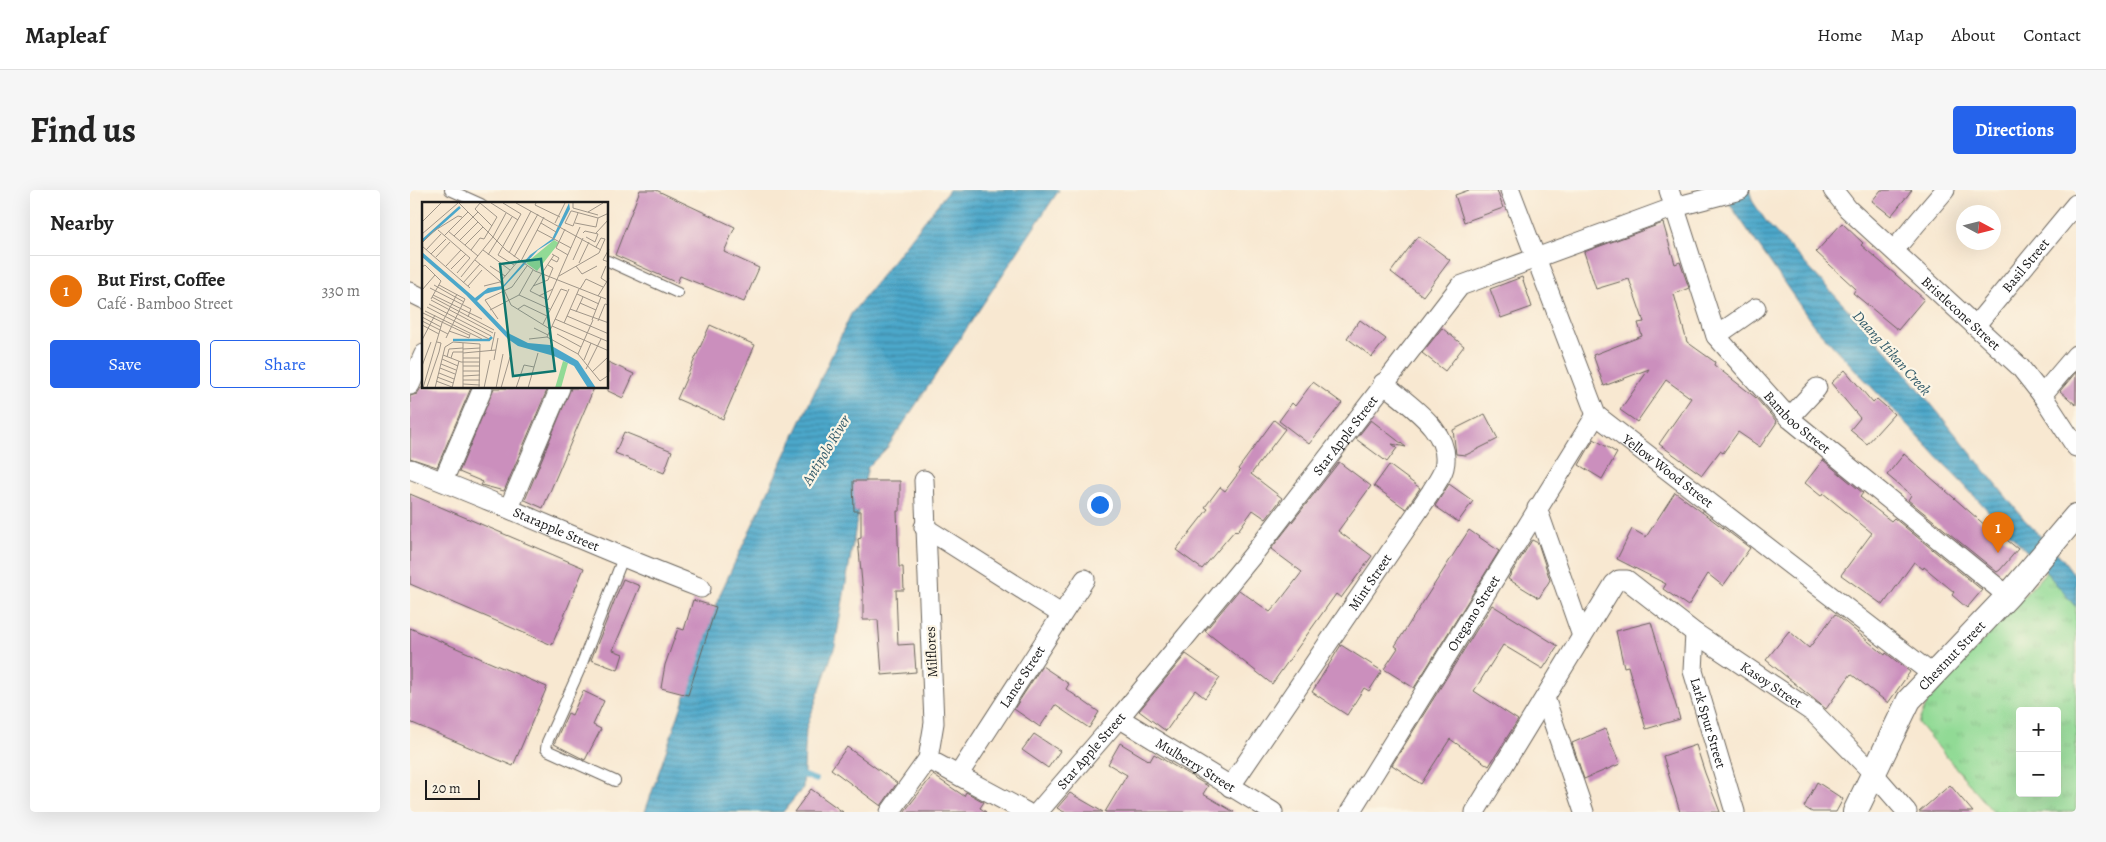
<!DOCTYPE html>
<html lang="en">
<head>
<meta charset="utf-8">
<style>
  body { margin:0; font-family:Alegreya,serif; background:#f6f6f6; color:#222 }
  .controls { position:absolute; right:15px; bottom:15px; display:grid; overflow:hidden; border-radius:5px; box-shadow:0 5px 20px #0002 }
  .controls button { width:45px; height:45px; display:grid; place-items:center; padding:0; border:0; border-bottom:1px solid #e0e0e0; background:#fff; color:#222; font:25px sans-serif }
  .compass { position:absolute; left:1546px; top:15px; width:45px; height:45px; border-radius:50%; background:#fff; box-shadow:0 5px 20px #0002; rotate:97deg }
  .scale { position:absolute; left:15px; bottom:12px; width:55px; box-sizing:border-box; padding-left:5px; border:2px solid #1c1c1c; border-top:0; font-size:14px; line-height:18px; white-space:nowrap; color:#1c1c1c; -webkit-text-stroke:4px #fcf5e5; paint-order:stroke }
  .you { position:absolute; left:689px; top:314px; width:18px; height:18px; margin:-12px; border:4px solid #fff; border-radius:50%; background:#1a73e8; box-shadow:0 0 0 8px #1a73e833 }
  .badge { display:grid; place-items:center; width:32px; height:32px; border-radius:50%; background:#2563eb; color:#fff; font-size:16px; font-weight:700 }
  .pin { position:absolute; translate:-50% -41px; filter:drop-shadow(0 1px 2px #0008) }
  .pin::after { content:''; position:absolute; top:26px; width:18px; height:15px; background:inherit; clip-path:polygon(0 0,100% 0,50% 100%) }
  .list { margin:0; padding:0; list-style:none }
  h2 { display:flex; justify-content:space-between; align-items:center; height:65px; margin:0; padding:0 20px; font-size:21px }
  h2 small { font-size:16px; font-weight:400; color:#767676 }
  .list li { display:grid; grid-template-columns:32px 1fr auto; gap:15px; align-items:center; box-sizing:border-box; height:70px; padding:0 20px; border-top:1px solid #e0e0e0 }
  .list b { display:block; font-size:19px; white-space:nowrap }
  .list p { margin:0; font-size:16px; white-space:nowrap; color:#767676 }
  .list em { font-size:16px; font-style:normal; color:#767676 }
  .actions { display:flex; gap:10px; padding:15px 20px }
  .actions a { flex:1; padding:11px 0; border:1px solid #2563eb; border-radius:5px; text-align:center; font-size:18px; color:#2563eb }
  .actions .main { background:#2563eb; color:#fff }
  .map { position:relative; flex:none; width:1666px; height:622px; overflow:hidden; border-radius:5px }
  header { display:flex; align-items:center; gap:30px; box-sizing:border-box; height:70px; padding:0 25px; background:#fff; border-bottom:1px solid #e0e0e0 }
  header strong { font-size:24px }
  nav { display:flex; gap:28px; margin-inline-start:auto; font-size:18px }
  .intro { display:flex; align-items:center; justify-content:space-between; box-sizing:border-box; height:120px; padding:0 30px }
  h1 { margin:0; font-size:35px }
  .button { padding:12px 22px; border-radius:5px; background:#2563eb; color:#fff; font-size:18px; font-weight:700 }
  main { display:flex; gap:30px; padding:0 30px }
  aside { flex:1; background:#fff; border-radius:5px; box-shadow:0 5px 20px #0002 }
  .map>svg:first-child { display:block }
  .grass { fill:url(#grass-tufts); stroke:#567b58; fill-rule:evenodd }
  .water { fill:url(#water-rules); stroke:#346273 }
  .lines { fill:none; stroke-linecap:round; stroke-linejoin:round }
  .stream { stroke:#4ca7ca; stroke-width:5.5 }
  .building { fill:#cb8fbd }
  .service-casing { stroke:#69635b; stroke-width:12 }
  .minor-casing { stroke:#69635b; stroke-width:21 }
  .tertiary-casing { stroke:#69635b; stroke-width:26 }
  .service { stroke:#fff; stroke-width:10 }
  .minor { stroke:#fff; stroke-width:19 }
  .tertiary { stroke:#fff; stroke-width:24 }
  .labels { text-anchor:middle; stroke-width:4.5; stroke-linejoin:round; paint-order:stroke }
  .street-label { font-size:14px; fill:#1c1c1c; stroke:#fcf5e5 }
  .water-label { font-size:15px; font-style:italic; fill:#325b6a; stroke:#fcf5e5 }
  .inset-river { fill:none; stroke:#4ca7ca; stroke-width:2.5 }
  .inset-road { fill:none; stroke:#a09689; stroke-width:1 }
  .view { fill:#0f766e; fill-opacity:0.15; stroke:#0f766e; stroke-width:2.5 }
  .inset-edge { fill:none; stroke:#1c1c1c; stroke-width:2.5 }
</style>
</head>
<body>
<header>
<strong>Mapleaf</strong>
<nav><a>Home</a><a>Map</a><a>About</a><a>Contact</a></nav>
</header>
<div class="intro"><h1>Find us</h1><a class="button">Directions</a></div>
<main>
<aside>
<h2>Nearby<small></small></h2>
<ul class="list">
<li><span class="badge" style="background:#e8710a">1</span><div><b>But First, Coffee</b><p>Café · Bamboo Street</p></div><em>330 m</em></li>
</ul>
<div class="actions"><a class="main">Save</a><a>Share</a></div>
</aside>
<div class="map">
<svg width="1666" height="622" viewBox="0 0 1666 622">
  <defs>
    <pattern id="grass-tufts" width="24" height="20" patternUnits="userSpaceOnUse" patternTransform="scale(1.25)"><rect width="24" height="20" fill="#91da95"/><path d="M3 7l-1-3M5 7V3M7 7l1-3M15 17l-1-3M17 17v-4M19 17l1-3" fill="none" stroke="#7cba80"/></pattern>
    <pattern id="water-rules" width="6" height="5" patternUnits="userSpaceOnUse" patternTransform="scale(1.25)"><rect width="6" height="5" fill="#4ca7ca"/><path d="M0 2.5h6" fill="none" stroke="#3e87a3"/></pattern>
  </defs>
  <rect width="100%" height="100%" fill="#fcf5e5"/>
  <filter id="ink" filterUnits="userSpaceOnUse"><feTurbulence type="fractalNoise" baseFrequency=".02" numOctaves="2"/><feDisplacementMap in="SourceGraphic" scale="10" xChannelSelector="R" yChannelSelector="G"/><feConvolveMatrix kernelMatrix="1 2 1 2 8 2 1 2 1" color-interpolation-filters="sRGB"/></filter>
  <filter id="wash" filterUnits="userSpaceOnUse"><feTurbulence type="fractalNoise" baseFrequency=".0096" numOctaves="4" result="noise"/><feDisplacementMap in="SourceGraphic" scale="20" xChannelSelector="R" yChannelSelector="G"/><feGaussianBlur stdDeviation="1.12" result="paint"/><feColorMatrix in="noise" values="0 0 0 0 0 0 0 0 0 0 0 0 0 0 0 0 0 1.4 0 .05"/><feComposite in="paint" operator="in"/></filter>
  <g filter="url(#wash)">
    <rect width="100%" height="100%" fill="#f8e8d1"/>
    <path class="grass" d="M1636 382 1666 417V622H1583L1508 533 1518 511ZM1610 521H1647V603H1610Z"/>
    <path class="water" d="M539 0H649L477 258 458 277 451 307 425 456 396 539 393 598 373 622H235L311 402 441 124Z
      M1310 0H1339L1343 12 1358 34 1488 173 1614 329 1652 368 1666 387V417L1636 382 1404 136Z"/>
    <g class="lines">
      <path class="stream" d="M387 583 406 590"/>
    </g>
    <g id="blocks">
      <path class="building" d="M230 0H246L325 37 314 62 349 78 334 112 270 86 267 93 205 65Z
        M1059 0H1087L1093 18 1054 32 1045 5Z
        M1471 0H1502L1481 26 1462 11Z
        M1253 33 1265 74 1270 72 1279 98 1264 104 1277 152 1305 172 1304 175 1345 207 1367 232 1350 257 1328 242 1313 263 1310 261 1292 285 1249 254 1281 208 1256 190 1227 232 1210 220 1239 179 1194 196 1183 165 1232 146 1228 133 1234 132 1219 89 1186 99 1174 62Z
        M1432 33 1453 53 1451 55 1514 109 1488 140 1443 103 1446 99 1406 62Z
        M1008 46 1040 70 1013 106 981 82Z
        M1112 87 1122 117 1091 128 1080 99Z
        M950 130 976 149 962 167 937 148Z
        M300 135 345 155 313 229 267 209Z
        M1032 138 1054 156 1035 181 1012 163Z
        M198 172 224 184 213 208 198 201Z
        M1435 180 1463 213 1467 209 1484 224 1457 254 1440 240 1450 228 1421 193Z
        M1666 182V215L1650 201Z
        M903 192 932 213 899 254 869 231 882 213 885 216Z
        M11 198H61L27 277 0 268V206L7 204Z
        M84 198H138L94 301 71 295 73 292 49 282Z
        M161 198H184L133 318 115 310Z
        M1075 224 1088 249 1056 265 1046 264 1043 240Z
        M864 230 875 239 841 284 872 308 856 329 843 320 827 342 825 340 792 379 766 360 798 319 795 317 810 297 815 301 830 281 828 279Z
        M961 230 996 257 982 254 987 258 977 272 946 249Z
        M214 242 262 261 254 283 205 263Z
        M1184 249 1207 263 1192 289 1169 275Z
        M1494 264 1585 344 1587 342 1608 359 1590 380 1587 382 1498 310 1501 305 1477 285Z
        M1413 270 1453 303 1450 307 1481 331 1484 328 1572 400 1557 418 1542 405 1544 402 1514 377 1513 379 1504 372 1473 415 1431 385 1462 343 1413 303 1411 306 1395 293Z
        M929 272 961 296 928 341 962 366 931 408 926 404 862 494 795 441 829 400 860 422 869 412 892 382 861 359Z
        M979 275 1010 298 996 319 964 296Z
        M443 291H490V321H487L489 377H493L494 400H486L488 455 504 454 506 482 472 485 468 430H453V404L448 349 451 348V321H444Z
        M1039 294 1063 311 1048 332 1025 316Z
        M1265 302 1340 358 1313 396 1298 384 1278 416 1253 399 1256 394 1207 369 1222 339 1236 347Z
        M0 304 174 378 142 455 0 394Z
        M1059 340 1089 361 1004 498 974 479 988 458 985 456Z
        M1122 350 1128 353 1140 390 1129 408 1098 389Z
        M213 389 230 396 203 460 213 464 208 480 181 470Z
        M283 410 306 417 278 505 251 498 255 475 268 438 274 440Z
        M1082 415 1148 456 1133 479 1093 455 1064 501 1108 530 1079 576 1040 549 1011 594 982 575Z
        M1425 424 1475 465 1476 463 1500 482 1478 513 1441 484 1416 519 1356 470 1379 441 1399 458Z
        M1241 432 1270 529 1236 539 1218 476 1214 477 1206 441Z
        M0 438 137 497 103 576 0 532Z
        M931 455 972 481 959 501 954 498 937 525 902 502Z
        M776 464 810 488 795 508 785 500 756 541 729 521Z
        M632 476 659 494 656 499 689 522 679 538 645 515 630 537 604 519Z
        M173 501 194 511 183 535 191 539 175 570 144 554 158 523 162 525Z
        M1195 539 1210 574 1174 589 1162 553Z
        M624 544 650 561 638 578 612 560Z
        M710 553 740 571 744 564 798 596 793 604 824 622H695L717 585 698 574Z
        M1286 555 1295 583 1310 622H1270L1253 566Z
        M437 557 487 593 471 616 421 579Z
        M523 585 554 606 556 602 574 612 570 618 576 622H494Z
        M1407 592 1433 609 1426 622H1402L1394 617Z
        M1540 595 1563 622H1509Z
        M401 599 433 622H384Z
        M660 603 693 622H654L647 618Z"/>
    </g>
  </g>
  <g filter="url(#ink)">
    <use href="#blocks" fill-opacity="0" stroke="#69635b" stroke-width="1"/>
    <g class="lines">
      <defs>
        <path id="service" d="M40 0 71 14
          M198 71 268 103
          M205 591 139 561 136 559 137 552 169 481 213 368"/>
        <g id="minor">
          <path id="s1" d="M1100 0 1186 225 1522 484"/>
          <path id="s2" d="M1259 0 1306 146 1379 228 1598 406"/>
          <path id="s3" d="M1423 0 1438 19 1610 177 1632 205 1666 257"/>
          <path d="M1484 60 1535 0"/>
          <path d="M0 102 14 109"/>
          <path id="s4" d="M1565 136 1666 14"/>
          <path d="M1306 146 1346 118"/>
          <path d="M0 195 14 164"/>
          <path d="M1632 205 1666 165"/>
          <path d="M1379 228 1407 198"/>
          <path id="s5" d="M0 279C98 316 193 361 291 398"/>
          <path d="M33 291 73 198"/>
          <path d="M99 318 150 198"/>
          <path d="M1127 318 1172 446"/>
          <path d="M514 337 651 424"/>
          <path id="s6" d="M1285 443 1283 481 1325 622"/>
          <path d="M1135 508 1174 622"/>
          <path id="s7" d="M709 528 863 622"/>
          <path d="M518 569 616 622"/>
          <path id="s8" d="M549 584 675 389"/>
          <path id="s9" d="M820 597 1021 302C1025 295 1032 286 1034 278 1043 241 997 214 973 193"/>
          <path d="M480 622 518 569 524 533 514 290"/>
          <path id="s10" d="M628 622 709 528 842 366 1050 96 1265 17 1330 0"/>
          <path id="s11" d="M940 622 1186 225"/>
          <path id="s12" d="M1065 622 1204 394 1209 390H1217L1285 443 1404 523 1463 583 1497 622"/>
        </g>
        <g id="tertiary">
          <path id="s13" d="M1445 622 1499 510 1598 406 1666 326"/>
        </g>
      </defs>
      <use href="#service" class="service-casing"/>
      <use href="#minor" class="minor-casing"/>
      <use href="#tertiary" class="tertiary-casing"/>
      <use href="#service" class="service"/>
      <use href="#minor" class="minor"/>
      <use href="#tertiary" class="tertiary"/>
    </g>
  </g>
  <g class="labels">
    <g class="street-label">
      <text dy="5" stroke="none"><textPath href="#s4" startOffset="79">Basil Street</textPath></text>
      <text dy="5" stroke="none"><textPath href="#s3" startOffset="178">Bristlecone Street</textPath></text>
      <text dy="5" stroke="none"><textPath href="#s2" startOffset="272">Bamboo Street</textPath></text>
      <text dy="5" stroke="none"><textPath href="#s10" startOffset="486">Star Apple Street</textPath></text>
      <text dy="5" stroke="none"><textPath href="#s1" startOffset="332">Yellow Wood Street</textPath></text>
      <text dy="5" stroke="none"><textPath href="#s5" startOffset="158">Starapple Street</textPath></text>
      <text dy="5" stroke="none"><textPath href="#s9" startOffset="248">Mint Street</textPath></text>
      <text dy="5" stroke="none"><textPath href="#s11" startOffset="234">Oregano Street</textPath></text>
      <text transform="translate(521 462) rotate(-93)" y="5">Milflores</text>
      <text dy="5" stroke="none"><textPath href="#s13" startOffset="186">Chestnut Street</textPath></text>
      <text dy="5" stroke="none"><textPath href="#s8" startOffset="116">Lance Street</textPath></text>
      <text dy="5" stroke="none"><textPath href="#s12" startOffset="460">Kasoy Street</textPath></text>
      <text dy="5" stroke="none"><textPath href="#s6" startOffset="92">Lark Spur Street</textPath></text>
      <text dy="5" stroke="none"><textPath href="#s10" startOffset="81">Star Apple Street</textPath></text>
      <text dy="5" stroke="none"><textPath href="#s7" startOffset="90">Mulberry Street</textPath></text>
    </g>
    <g class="water-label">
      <text transform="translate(1482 163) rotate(48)" y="5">Daang Itikan Creek</text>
      <text transform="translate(416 260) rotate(-59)" y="5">Antipolo River</text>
    </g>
  </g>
  <g transform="translate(12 12)">
    <rect width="186" height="186" fill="#f8e8d1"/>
    <path d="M132 38 137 41 115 69 104 61ZM141 159 146 161 139 186H133Z" fill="#91da95"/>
    <path d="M147 1 148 7 132 38 116 48 80 87 63 92 55 99 86 131 106 141 128 143 156 159 174 186H166L152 164 132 154 96 144 86 137 44 93 0 55V50L53 96 66 86 81 84 108 53 130 37Z" fill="#4ca7ca"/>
    <path class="inset-river" d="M0 39 38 5M31 138H67L70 135"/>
    <path class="inset-road" d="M37 1 84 48 113 69 184 97M58 1 53 7 70 24M69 1 96 18M81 1 99 12 76 53 92 63M94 1 179 48M114 1 113 3 138 15M151 1V6L176 13M166 10 181 1M156 11 151 24 143 21 149 9H150L176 16 187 11M0 20 19 1M119 21 134 30M133 21 143 1M153 21 174 25 176 16M143 27 134 46 146 53M16 28 48 56 35 71M115 28 149 46M26 29 56 54M161 31 163 29 176 32 173 40 164 35M174 31 187 17M0 32 36 1M22 34 46 10M32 34 56 10M37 39 56 20M0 41 12 29 36 14 40 15M43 43 61 25M0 44 48 86M187 47 181 58 187 60M4 48 19 32M49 48 58 36 62 37 75 15 58 1M61 48 88 68M87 51 109 9M9 52 24 37M66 53 90 15M132 53 108 89 126 98 158 25M14 55 28 40M92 55 116 12M129 57 135 60 137 56 130 52M53 58 78 79 89 103 128 127M151 58 161 36M99 59 122 15M157 61 167 40M24 64 39 48M68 64 83 74M154 64 160 72 175 64M184 64 179 76 185 80M0 65 3 63 19 79 9 97M29 67 44 52M137 74 177 51 183 37 179 36 174 45M39 75 71 35 84 11M41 81 58 62M12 83 42 100M17 83 43 97 24 136M46 84 60 68M62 84 78 80 97 58M111 84 126 78 131 66 126 63M8 86 49 107 46 115M158 87 164 77 181 85M0 88 13 73M155 92 177 102M11 93 60 117M97 93 128 107M117 94 131 87M176 94 187 76M10 95 72 128M9 98 71 131M158 101 174 108M7 102 69 134M5 105 67 137M96 107 102 103 125 114M148 107 187 121M68 108 97 93 111 68M3 109 60 137M154 110 161 95M1 111 47 133M145 114 187 132M0 115 19 125M76 117 63 98 90 85 105 64M133 117 187 140M170 118 179 95M0 119 26 132M176 119 183 102 187 103M142 121 157 87M121 122 139 87 145 89M0 123 17 132M130 124 187 149M112 126 126 133M27 129 47 136 48 132M135 132 159 145M125 135 147 87M107 137 125 135 156 152 178 179 187 173M0 138 13 113M41 147 58 146M69 149 73 130M41 151 74 148M156 152 171 118M21 153 39 160H58M25 155 27 147 41 146M29 156 31 150H41M41 156H58M20 157 36 164M72 158 76 136M162 158 169 141M19 162 34 168M0 164 9 140M41 164H58M18 166 33 172M164 167 179 137M41 169H58M170 170 185 156M17 171 32 177M41 174 58 173M15 175 31 181M41 178H58M14 179 30 185M41 182 58 183M5 185 17 150 19 141 15 140M1 186 20 121 35 92M13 186 23 145 31 140 58 142 57 186M30 186 37 159M41 186V141M62 186 68 158M74 186 81 152M79 186 88 155M94 186 102 163 112 165M106 186 116 151"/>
    <path class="view" d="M119 57 133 169 91 174 78 62Z"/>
    <rect width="186" height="186" class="inset-edge"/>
  </g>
</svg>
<div class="controls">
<button>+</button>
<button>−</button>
</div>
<svg class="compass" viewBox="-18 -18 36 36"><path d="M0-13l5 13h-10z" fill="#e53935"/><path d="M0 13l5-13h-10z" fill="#767676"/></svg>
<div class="scale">20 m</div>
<div class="you"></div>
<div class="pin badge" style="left:1588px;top:363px;background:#e8710a">1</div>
</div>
</main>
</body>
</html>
